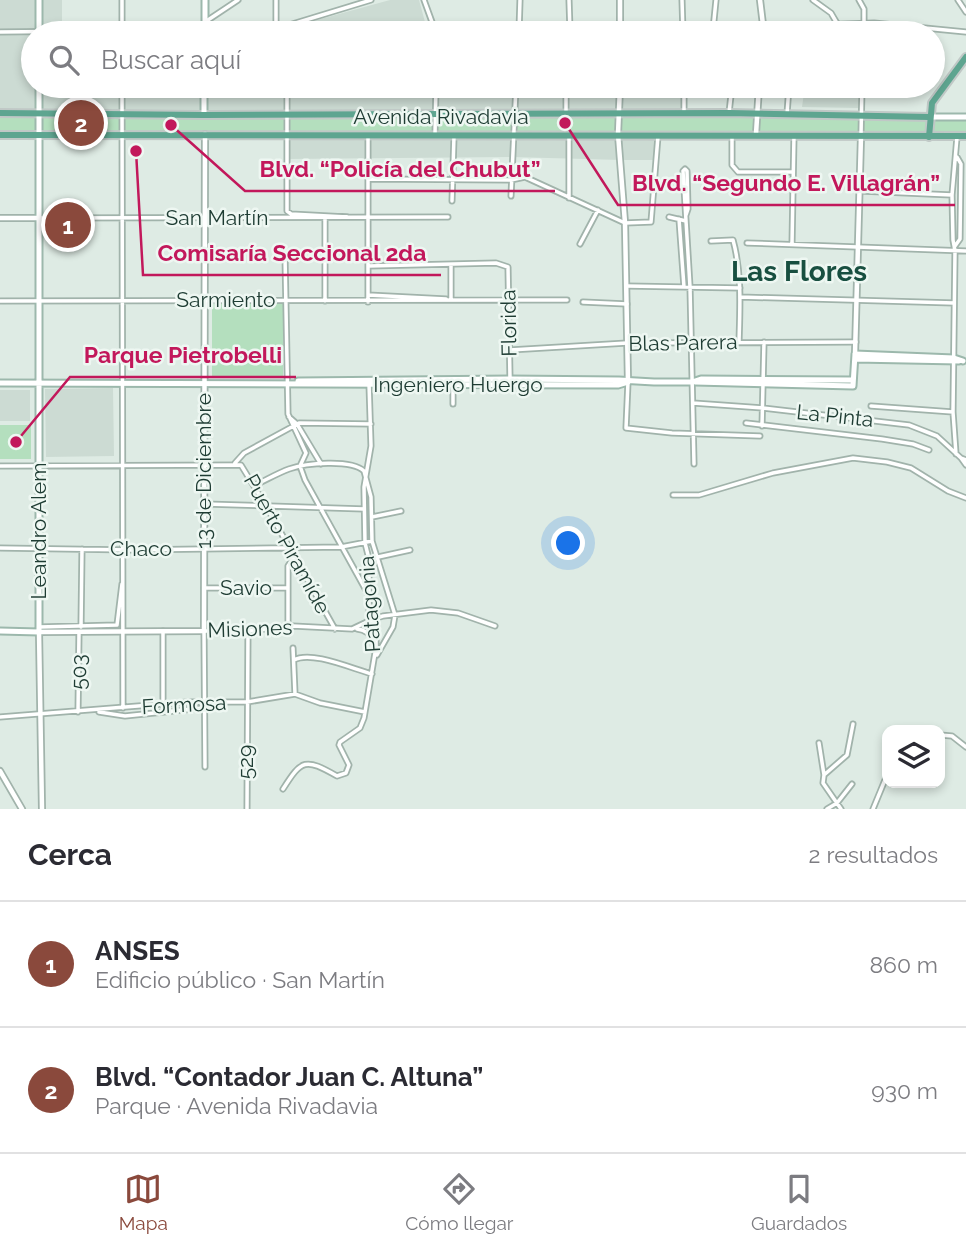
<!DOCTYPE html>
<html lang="es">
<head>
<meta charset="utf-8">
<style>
  body { margin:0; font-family:Raleway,sans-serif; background:#f2f2f3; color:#2b2b33 }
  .controls { position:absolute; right:21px; bottom:21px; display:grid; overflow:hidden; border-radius:14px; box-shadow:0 4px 10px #0003 }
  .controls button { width:63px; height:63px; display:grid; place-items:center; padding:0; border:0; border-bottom:2px solid #e1e1e2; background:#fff; color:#2b2b33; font:35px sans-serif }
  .you { position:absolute; left:569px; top:544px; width:24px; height:24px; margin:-18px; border:5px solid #fff; border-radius:50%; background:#1a73e8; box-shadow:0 0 0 10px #1a73e833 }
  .badge { display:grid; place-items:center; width:46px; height:46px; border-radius:50%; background:#8a493c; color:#fff; font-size:23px; font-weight:700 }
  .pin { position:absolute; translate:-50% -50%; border:4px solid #fff; box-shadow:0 2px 7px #0006 }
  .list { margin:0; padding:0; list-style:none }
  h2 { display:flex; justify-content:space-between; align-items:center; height:91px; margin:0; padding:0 28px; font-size:30px }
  h2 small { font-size:23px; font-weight:400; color:#7c7c81 }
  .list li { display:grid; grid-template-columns:46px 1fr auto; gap:21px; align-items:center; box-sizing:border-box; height:126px; padding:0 28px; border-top:2px solid #e1e1e2 }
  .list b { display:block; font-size:26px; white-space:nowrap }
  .list p { margin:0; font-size:23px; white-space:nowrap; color:#7c7c81 }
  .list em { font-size:23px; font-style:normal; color:#7c7c81 }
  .icon { flex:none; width:38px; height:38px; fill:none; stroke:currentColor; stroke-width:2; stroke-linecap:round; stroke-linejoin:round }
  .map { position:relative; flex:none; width:966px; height:809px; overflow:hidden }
  .search { position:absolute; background:#fff; box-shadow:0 4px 10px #0003; left:21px; right:21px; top:21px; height:77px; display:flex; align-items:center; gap:18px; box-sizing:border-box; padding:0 24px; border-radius:38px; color:#7c7c81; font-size:26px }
  .sheet { height:343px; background:#fff }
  nav { display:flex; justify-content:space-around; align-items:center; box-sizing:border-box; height:98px; border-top:2px solid #e1e1e2; background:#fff; font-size:19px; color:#7c7c81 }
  nav a { display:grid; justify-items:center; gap:4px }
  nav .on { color:#8a493c }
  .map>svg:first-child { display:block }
  .built { fill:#ccdbd3 }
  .green { fill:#b4dfbe }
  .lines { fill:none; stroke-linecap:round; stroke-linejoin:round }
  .minor-casing { stroke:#a1b3ab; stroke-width:7 }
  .tertiary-casing { stroke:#a1b3ab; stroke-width:8 }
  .secondary-casing { stroke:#9cb8ac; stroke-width:9 }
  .primary-casing { stroke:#c0c8c6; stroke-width:10 }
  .minor { stroke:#fff; stroke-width:3.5 }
  .tertiary { stroke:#fff; stroke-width:4.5 }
  .secondary { stroke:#fff; stroke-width:5 }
  .primary { stroke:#5ea590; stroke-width:6 }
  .labels { text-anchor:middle; stroke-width:5; stroke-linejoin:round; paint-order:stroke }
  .street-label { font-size:21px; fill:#1e3c33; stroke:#eef7f2 }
  .district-label { font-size:28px; font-weight:bold; fill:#184f40; stroke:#eef7f2 }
  .leader { fill:none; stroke:#c2185b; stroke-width:2.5 }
  .callout-dot { fill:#c2185b; stroke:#eef7f2; stroke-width:2.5 }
  .callout-label { font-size:23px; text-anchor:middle; font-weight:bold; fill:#c2185b; stroke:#eef7f2; stroke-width:5; stroke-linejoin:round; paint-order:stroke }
</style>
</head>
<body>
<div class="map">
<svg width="966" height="809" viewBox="0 0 966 809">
  <rect width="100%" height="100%" fill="#deebe4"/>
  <path class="built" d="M0 0H62V33H33V86H122V88L287 91 295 95V86H410V93H407V96H435L436 86H516V91L684 92V114L658 134V160H621L512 157 286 159V115L0 113Z
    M390 0H419L428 33H306V23Z
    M805 86H858V108L802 107Z
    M113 388 114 456 46 457 45 389Z
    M0 390H30V421H0Z"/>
  <path class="green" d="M0 113 966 117V137L0 135Z
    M212 303H283V378H212Z
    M0 425H31V459H0Z"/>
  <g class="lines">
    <defs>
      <path id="minor" d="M122 0V33
        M424 0 436 33
        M569 0 570 31
        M682 0 683 33
        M813 0 831 13 838 25
        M859 0 864 9V33
        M958 0 966 12
        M205 22 238 0
        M276 29V0
        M713 30 716 0
        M519 31 520 0
        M0 32 276 29 371 0
        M288 33V25
        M436 33 620 32 874 23 966 32
        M122 86 123 708
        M287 86V211L291 214 347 217
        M566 86V113
        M684 86V112
        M729 113 732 86
        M787 114 789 86
        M435 134 436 86
        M861 135 862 86
        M732 137V165L738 172H793
        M685 169 683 171 690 287 694 464
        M685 169 687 171 688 209 686 215
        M368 179 511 180 525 177 625 223 651 222 658 136
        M860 191 952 195
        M511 196 516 86
        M569 198V136
        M452 201 454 136
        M669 217 686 221
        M39 218 448 217
        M325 219V301
        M679 219 684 287
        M711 241 733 240C742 273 740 307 739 342
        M747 243 966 251
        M580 244 598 210
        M792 244 794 135
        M955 246 960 239 961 164 957 157
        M285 256 288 414 306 453 300 466 305 480 368 594
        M368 266 496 263 508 267 510 379
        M627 286 740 288
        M368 295 446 299
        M740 297 954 303
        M451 300V265
        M0 301 567 300
        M368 302V136
        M583 302 627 304
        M510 350 627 343 856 342
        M628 382 626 428 672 433 760 436
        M453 385V404
        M693 403 763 408 909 425 937 436 961 458 966 460
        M871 406 953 412
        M289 417 297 424 321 464
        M746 423 882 439 913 444 929 450
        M762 426 764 342
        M956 454 953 412 955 251 953 240 952 195 957 137
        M961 458 966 465
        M235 463 244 453 299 423 371 424
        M0 466 241 465 266 506 335 629
        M255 485C266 480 278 473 289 469 306 463 351 459 364 471L371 497 372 541 395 615 393 627 377 655
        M673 495H699L773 473 853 458 887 462 911 468 948 491 966 498
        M205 504 364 509
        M372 517 401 511
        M0 548 131 550 341 547 372 541
        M369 559 410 550
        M204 588H288
        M288 626V566L294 557
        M39 627 117 625 122 584
        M81 627 82 549
        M357 629C366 630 370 634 374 642
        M293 648 295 694
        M294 660C311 650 353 669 372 674
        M163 704V631
        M78 712 79 632
        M99 712 125 716 203 708
        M0 717 188 702H247L295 694 320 703 365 712
        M940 735 952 736 966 747
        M819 743 824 775
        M205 767 204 631H248L293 626 352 629 371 620 383 616 431 610 458 613 495 626
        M283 789C302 759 305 758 337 776L346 773 349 765 339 745 340 742 360 728 364 718 376 647V627L369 614V559L365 543 364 487 371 446 369 384
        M247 809 248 631
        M827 809 837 803 852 784
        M841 809 823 783 824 775 847 755 853 724
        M873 809 887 775"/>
      <path id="tertiary" d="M620 0V33
        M760 0 764 33
        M620 86 618 134 625 223 628 382
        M756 134 759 86
        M0 218H39
        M855 354 861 136
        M0 771 22 809
        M42 809 39 632 204 631 205 134"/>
      <path id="secondary" d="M39 33V0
        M205 33V0
        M204 115V86
        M929 117H966
        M855 359 959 361
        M298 381 510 379 619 380 654 382H692L701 379 853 380
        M695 382 853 386 855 354 954 358 963 361
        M0 383 618 385 628 382
        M0 631 39 632V86"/>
      <path id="primary" d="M0 113 204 115 729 113 929 117
        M0 135 966 136
        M929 137 932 103 966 57"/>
    </defs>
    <use href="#minor" class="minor-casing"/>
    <use href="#tertiary" class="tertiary-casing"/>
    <use href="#secondary" class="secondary-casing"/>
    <use href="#primary" class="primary-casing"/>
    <use href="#minor" class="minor"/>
    <use href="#tertiary" class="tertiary"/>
    <use href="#secondary" class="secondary"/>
    <use href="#primary" class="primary"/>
  </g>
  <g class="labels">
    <g class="street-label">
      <text x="441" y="124">Avenida Rivadavia</text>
      <text x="217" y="225">San Martín</text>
      <text x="226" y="307">Sarmiento</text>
      <text transform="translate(509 323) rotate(-91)" y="7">Florida</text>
      <text transform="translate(683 343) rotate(-1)" y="7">Blas Parera</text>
      <text x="458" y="392">Ingeniero Huergo</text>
      <text transform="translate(835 416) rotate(6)" y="7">La Pinta</text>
      <text transform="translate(204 471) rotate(-90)" y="7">13 de Diciembre</text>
      <text transform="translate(39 531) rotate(-90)" y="7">Leandro Alem</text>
      <text transform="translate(287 544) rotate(61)" y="7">Puerto Piramíde</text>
      <text x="141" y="556">Chaco</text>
      <text x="246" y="595">Savio</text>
      <text transform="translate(370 604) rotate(-94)" y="7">Patagonia</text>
      <text transform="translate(250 629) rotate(-2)" y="7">Misiones</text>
      <text transform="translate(79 672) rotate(-89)" y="7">503</text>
      <text transform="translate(184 705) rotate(-3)" y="7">Formosa</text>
      <text transform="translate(246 762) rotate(-90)" y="7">529</text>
    </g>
    <g class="district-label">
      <text x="799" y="281">Las Flores</text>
    </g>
  </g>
  <path class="leader" d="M171 125L245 191H555M565 123L618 205H955M136 151L143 275H441M16 442L70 377H296"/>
  <g class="callout-dot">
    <circle cx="171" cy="125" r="7"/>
    <circle cx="565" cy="123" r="7"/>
    <circle cx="136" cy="151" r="7"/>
    <circle cx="16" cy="442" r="7"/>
  </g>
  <g class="callout-label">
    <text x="400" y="177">Blvd. “Policía del Chubut”</text>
    <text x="786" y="191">Blvd. “Segundo E. Villagrán”</text>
    <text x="292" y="261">Comisaría Seccional 2da</text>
    <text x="183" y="363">Parque Pietrobelli</text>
  </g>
</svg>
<div class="controls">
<button><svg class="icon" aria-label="layers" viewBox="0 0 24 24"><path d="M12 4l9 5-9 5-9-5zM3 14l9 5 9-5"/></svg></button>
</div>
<div class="you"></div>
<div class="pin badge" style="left:68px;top:225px">1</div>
<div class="pin badge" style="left:81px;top:123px">2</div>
<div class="search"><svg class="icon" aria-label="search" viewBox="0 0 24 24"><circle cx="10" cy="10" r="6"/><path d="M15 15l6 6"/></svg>Buscar aquí</div>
</div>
<section class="sheet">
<h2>Cerca<small>2 resultados</small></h2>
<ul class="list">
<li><span class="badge">1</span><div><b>ANSES</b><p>Edificio público · San Martín</p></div><em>860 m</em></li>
<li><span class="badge">2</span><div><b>Blvd. “Contador Juan C. Altuna”</b><p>Parque · Avenida Rivadavia</p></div><em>930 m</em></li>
</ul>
</section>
<nav>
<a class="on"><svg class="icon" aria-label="map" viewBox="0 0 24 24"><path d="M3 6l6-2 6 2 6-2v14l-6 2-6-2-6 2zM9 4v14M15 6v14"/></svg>Mapa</a>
<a><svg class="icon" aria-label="directions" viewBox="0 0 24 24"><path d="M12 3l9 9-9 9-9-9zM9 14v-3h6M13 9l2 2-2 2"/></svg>Cómo llegar</a>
<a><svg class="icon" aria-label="saved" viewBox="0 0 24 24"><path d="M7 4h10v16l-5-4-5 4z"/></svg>Guardados</a>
</nav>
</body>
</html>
